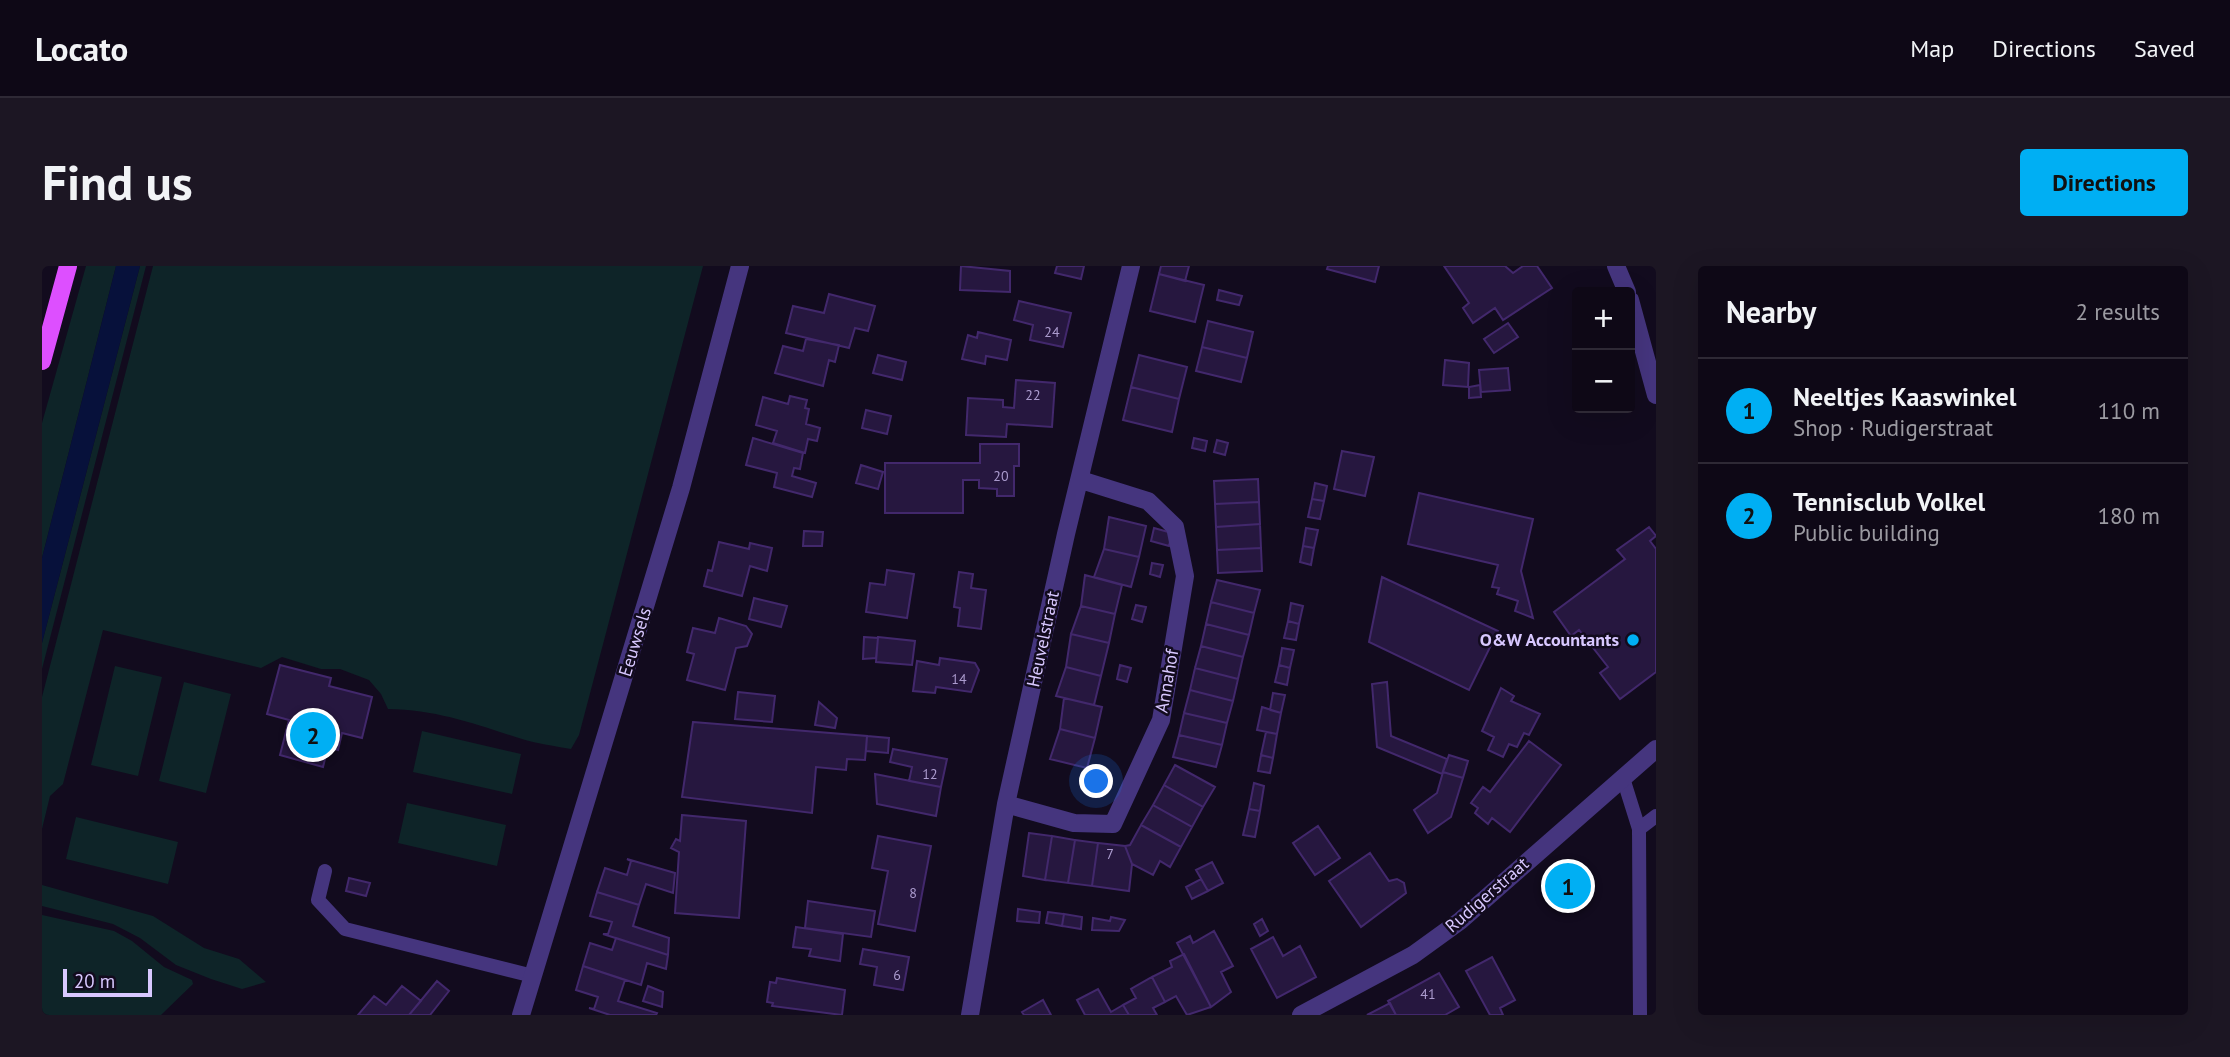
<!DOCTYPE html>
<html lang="en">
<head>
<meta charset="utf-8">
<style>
  body { margin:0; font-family:"PT Sans",sans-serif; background:#1c1623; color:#f1f3f6 }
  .controls { position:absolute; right:21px; top:21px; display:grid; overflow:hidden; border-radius:7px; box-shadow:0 7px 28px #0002 }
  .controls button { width:63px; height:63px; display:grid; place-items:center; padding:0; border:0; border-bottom:2px solid #2e2935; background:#0e0816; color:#f1f3f6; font:35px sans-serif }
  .scale { position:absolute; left:21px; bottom:18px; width:89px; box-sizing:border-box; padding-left:7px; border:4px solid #d8c8ff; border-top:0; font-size:19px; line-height:24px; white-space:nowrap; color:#d8c8ff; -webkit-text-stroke:5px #120b1e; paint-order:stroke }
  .you { position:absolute; left:1055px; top:516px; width:24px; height:24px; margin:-18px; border:5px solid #fff; border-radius:50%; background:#1a73e8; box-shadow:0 0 0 10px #1a73e833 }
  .badge { display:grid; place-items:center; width:46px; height:46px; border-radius:50%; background:#00aff3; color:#111; font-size:23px; font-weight:700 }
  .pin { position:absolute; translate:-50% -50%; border:4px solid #fff; box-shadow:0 2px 7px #0006 }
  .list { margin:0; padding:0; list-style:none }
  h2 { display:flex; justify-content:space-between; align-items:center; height:91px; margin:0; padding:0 28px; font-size:30px }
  h2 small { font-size:23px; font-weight:400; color:#9b9aa1 }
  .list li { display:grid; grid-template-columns:46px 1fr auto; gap:21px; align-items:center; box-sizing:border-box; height:105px; padding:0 28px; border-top:2px solid #2e2935 }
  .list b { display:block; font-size:26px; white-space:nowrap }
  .list p { margin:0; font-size:23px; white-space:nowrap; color:#9b9aa1 }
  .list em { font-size:23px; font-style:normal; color:#9b9aa1 }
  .map { position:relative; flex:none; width:1614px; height:749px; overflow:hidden; border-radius:7px }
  header { display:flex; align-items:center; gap:42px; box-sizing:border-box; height:98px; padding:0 35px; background:#0e0816; border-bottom:2px solid #2e2935 }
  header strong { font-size:33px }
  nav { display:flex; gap:38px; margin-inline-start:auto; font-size:24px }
  .intro { display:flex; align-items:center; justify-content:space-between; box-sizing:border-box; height:168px; padding:0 42px }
  h1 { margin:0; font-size:49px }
  .button { padding:18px 32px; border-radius:7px; background:#00aff3; color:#111; font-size:24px; font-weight:700 }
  main { display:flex; gap:42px; padding:0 42px }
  aside { flex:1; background:#0e0816; border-radius:7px; box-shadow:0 7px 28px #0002 }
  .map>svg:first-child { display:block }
  .green { fill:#0e2428 }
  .water { fill:#07113b }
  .building { fill:#26173f; stroke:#42286c; stroke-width:2 }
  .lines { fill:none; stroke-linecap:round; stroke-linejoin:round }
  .service { stroke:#45357e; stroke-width:14 }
  .minor { stroke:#45357e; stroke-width:18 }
  .tertiary { stroke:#45357e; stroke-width:18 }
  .primary { stroke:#dd4fff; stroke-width:18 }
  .poi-dot { fill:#00aff3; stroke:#120b1e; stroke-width:2.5 }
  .labels { text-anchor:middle; stroke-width:5; stroke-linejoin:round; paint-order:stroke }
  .number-label { font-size:14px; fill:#ac9ccf }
  .street-label { font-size:18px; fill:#d8c8ff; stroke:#120b1e }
  .poi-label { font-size:18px; font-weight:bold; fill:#d8c8ff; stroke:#120b1e; text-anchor:end }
</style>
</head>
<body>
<header>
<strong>Locato</strong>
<nav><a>Map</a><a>Directions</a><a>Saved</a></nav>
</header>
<div class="intro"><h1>Find us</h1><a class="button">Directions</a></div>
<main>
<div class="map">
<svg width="1614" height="749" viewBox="0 0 1614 749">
  <rect width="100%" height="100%" fill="#120b1e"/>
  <path class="green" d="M44 0H74L0 292V157Z
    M98 0H104L0 403V377Z
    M111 0H661L537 469 529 483C513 480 496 478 480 473 433 458 396 444 346 443L339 428 327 414 298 403H279L240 391 219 402 61 364 21 518 8 530 0 563V431Z
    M73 400 120 411 96 510 49 499Z
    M142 416 189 428 164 527 117 515Z
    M380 465 479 488 470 528 371 506Z
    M365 537 464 559 455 600 356 577Z
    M34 551 136 576 126 618 24 593Z
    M0 619 111 650 162 682 197 693 224 716 200 723 169 713 134 699 98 672 71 658 0 640Z
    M0 649 72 665 90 675 122 701 150 714 151 718 119 749H0Z"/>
  <path class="water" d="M74 0H98L0 377V292Z"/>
  <path class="building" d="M919 0 968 5V26L918 24Z
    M1015 0H1042L1039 13 1013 7Z
    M1119 0H1147L1143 15 1117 8Z
    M1286 0H1337L1333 16 1285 3Z
    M1402 0H1463L1471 7 1481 0H1495L1510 22 1461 54 1453 42 1431 57 1421 42 1427 37Z
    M1117 8 1162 19 1153 56 1108 45Z
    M1177 24 1200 30 1197 39 1175 34Z
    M787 28 833 40 826 65 813 62 807 82 744 67 751 40 782 47Z
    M977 35 1029 47 1021 81 988 74 991 59 972 54Z
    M1166 55 1211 66 1205 92 1160 81Z
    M1466 57 1476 71 1452 87 1442 73Z
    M936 66 969 74 965 94 944 90 943 98 920 93 926 69 935 72Z
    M764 73 797 79 793 96 787 94 781 120 733 107 741 80 761 85Z
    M1160 81 1205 92 1199 116 1154 105Z
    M836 89 864 96 860 114 831 107Z
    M1097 89 1145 101 1137 133 1089 121Z
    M1403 94 1427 97 1426 121 1401 119Z
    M1466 102 1468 124 1439 126 1437 104Z
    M974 114 1013 117 1010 161 965 158 964 171 924 169 926 132 961 134V141L972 142Z
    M1438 119 1439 131 1427 132V121Z
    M1089 121 1137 133 1130 166 1081 154Z
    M748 130 765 134 763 142 767 143 764 158 778 162 775 175 766 173 763 187 731 177 735 165 714 159 721 131 746 138Z
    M824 144 849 150 845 168 820 162Z
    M711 172 761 187 758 203 752 202 750 210 774 217 770 231 732 221 735 207 704 199Z
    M1152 172 1165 175 1163 185 1150 182Z
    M1175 174 1186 177 1183 189 1172 186Z
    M938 178H977V200H972V230H955V223L937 222V214H921V247H843V197H938Z
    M1300 185 1332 191 1323 230 1292 223Z
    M819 199 841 206 836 223 814 217Z
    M1216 213 1217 236 1173 238 1172 215Z
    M1273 217 1285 220 1282 235 1270 233Z
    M1377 227 1491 253 1479 305 1491 352 1473 345 1476 335 1455 328 1457 322 1450 321 1456 299 1366 278Z
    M1270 233 1282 235 1278 253 1266 251Z
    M1217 236 1218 258 1174 261 1173 238Z
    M1067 251 1104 260 1097 291 1062 283Z
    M1218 258 1219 282 1175 284 1174 261Z
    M1607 261 1614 270 1608 275 1614 283V406L1578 433 1558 407 1566 401 1537 364 1529 370 1512 346 1583 293 1575 284Z
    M1112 262 1130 267 1127 280 1109 275Z
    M1264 262 1276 264 1272 282 1261 280Z
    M762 265 781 266 780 280H761Z
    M677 276 707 283 708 277 730 282 725 305 708 300 700 330 662 320 666 304 670 305Z
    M1261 280 1272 282 1269 299 1258 296Z
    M1219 282 1220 305 1176 307 1175 284Z
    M1062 283 1097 291 1089 321 1052 311Z
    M1110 297 1121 299 1118 311 1108 308Z
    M845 304 872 308 865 352 824 346 828 317 843 319Z
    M917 306 931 308 929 322 944 324 939 363 916 360 918 342 912 341Z
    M1043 309 1080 319 1073 348 1039 340Z
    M1340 311 1456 365 1427 424 1327 376Z
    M1175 314 1218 324 1212 347 1169 336Z
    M712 332 745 340 739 361 707 353Z
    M1169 336 1212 347 1207 369 1164 358Z
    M1249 337 1261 340 1257 358 1246 355Z
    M1094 339 1104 341 1100 356 1090 353Z
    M1039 340 1073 348 1067 377 1029 368Z
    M677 352 704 360 710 368 705 380 694 382 683 424 645 414 652 388 645 386 651 362 673 367Z
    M1246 355 1257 358 1254 374 1242 372Z
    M1164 358 1207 369 1201 391 1159 380Z
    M1029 368 1067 377 1059 410 1024 401Z
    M822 371 836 372 834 392 821 393Z
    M836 371 873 375 870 399 834 396Z
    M1159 380 1201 391 1196 413 1153 402Z
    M1240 382 1252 384 1248 402 1237 399Z
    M898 392 933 397 937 404 929 426 894 421 893 427 871 425 875 395 897 399Z
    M238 399 289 412 287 420 330 431 320 472 300 467 296 484 286 481 281 501 238 489 247 454 225 448Z
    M1078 399 1089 402 1085 416 1075 413Z
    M1237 399 1248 402 1245 419 1233 416Z
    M1024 401 1059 410 1052 439 1014 430Z
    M1153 402 1196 413 1191 435 1148 424Z
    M1345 416 1349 470 1405 493 1400 508 1335 481 1330 418Z
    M1459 422 1472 430 1469 435 1498 448 1487 469 1482 467 1475 481 1467 478 1461 491 1446 484 1452 471 1440 465Z
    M1148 424 1191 435 1185 457 1142 447Z
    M696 426 733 430 730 456 693 453Z
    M1231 427 1243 429 1239 447 1228 444Z
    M1022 432 1060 441 1053 472 1018 463Z
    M777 436 795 452 793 462 773 459Z
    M1220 441 1239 447 1235 468 1215 464Z
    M1142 447 1185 457 1180 479 1137 469Z
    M651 456 825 470 823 494 805 493 804 504 774 501 770 547 640 531Z
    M1018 463 1053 472 1045 502 1008 493Z
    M1224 466 1235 468 1231 492 1219 489Z
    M1137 469 1180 479 1174 501 1131 491Z
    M825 470 847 472 846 487 824 485Z
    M1487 475 1519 499 1468 566 1450 552 1446 558 1433 547 1436 542 1429 537 1441 521 1448 526Z
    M851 483 905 493 899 521 867 515 870 501 848 496Z
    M1219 489 1231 492 1228 507 1216 505Z
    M1407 489 1426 495 1421 512 1401 506Z
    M1133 499 1173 521 1161 541 1122 519Z
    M1401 506 1421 512 1409 551 1386 567 1372 544 1395 527Z
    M833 508 899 521 894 550 835 538Z
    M1212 517 1222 520 1218 545 1207 543Z
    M1122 519 1161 541 1150 561 1111 539Z
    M1111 539 1150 561 1139 581 1099 559Z
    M1207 543 1218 545 1213 571 1201 569Z
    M640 549 704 555 697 652 633 647 637 586 629 582 634 573 638 575Z
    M1099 559 1139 581 1128 601 1118 595 1111 609 1090 598 1083 580 1088 579Z
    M1276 560 1298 592 1273 609 1251 577Z
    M987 567 1010 570 1003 614 981 610Z
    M836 570 889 580 873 665 836 658 846 605 830 602Z
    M1010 570 1033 574 1026 617 1003 614Z
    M1033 574 1056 577 1050 620 1026 617Z
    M1056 577 1083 580 1090 598 1087 625 1050 620Z
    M1328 587 1347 615 1355 613 1362 617 1364 627 1319 661 1287 615Z
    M585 593 633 607 631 627 604 618 597 639 555 626 563 602 585 609 589 595Z
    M1170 596 1181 617 1166 625 1154 604Z
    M1510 620a17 17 0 1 1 34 0a17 17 0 1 1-34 0Z
    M307 612 328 617 324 630 304 625Z
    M1159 613 1166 625 1150 633 1144 621Z
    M555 626 597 639 591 660 627 672 626 689 561 668H566L570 656 548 650Z
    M766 635 833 645 829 671 763 662Z
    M976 643 998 646 997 657 975 655Z
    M1006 646 1022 648 1020 660 1004 657Z
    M1022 648 1040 651 1039 663 1020 660Z
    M1069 651 1083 654 1077 665 1050 664 1051 652 1068 655Z
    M1220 653 1226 665 1218 670 1212 658Z
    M754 661 801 668 798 695 767 690 769 683 751 681Z
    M1172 665 1191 700 1179 706 1189 726 1169 741 1135 677 1148 670 1151 677Z
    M1231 671 1241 690 1258 680 1274 711 1235 732 1209 683Z
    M574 672 626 689 624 703 605 697 599 719 541 700 548 677 570 684Z
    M821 683 867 691 861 724 832 719 835 701 818 698Z
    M1142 688 1169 741 1145 749 1134 730 1123 736 1110 711 1130 701 1128 695Z
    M1450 691 1473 734 1458 742 1461 749H1448L1424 705Z
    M541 700 583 714 576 735 615 747 614 749H568L547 742 552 743 556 731 534 724Z
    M1397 707 1417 741 1403 749H1354L1346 735Z
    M1110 711 1123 736 1111 742 1115 749H1087L1081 739 1094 732 1089 723Z
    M735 712 803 724 800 749 730 740 731 737 725 736 728 716 734 717Z
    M395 715 407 725 388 749H367Z
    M360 720 379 735 367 749H316L332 730 344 739Z
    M606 720 621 726 620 741 601 735Z
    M1056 723 1069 746 1081 739 1087 749H1043L1035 734Z
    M1001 734 1009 749H982L980 746Z
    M1348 737 1354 749H1325Z"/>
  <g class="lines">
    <path class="service" d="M1581 512 1597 563 1598 749
      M1597 563 1614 550
      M283 605 276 634 303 663 491 710"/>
    <path class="minor" d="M1574 0 1585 26
      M1588 34 1614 129
      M964 538 1032 557 1071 558 1119 454 1143 310 1133 261 1106 235 1039 214
      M479 749 639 222 698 0
      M928 749 964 538 1024 268 1089 0"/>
    <path class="tertiary" d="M1259 749 1371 689 1418 655 1614 483"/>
    <path class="primary" d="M0 95 26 0"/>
  </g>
  <circle class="poi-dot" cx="1591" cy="374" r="7"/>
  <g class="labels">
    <g class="number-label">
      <text x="1010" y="71">24</text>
      <text x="991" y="134">22</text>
      <text x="959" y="215">20</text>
      <text x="917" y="418">14</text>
      <text x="888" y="513">12</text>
      <text x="1068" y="593">7</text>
      <text x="871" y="632">8</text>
      <text x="855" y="714">6</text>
      <text x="1386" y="733">41</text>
    </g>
    <g class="street-label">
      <text transform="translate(1001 373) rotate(-78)" y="6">Heuvelstraat</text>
      <text transform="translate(593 376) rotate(-73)" y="6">Eeuwsels</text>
      <text transform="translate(1125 415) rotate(-80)" y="6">Annahof</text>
      <text transform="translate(1445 629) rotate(-41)" y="6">Rudigerstraat</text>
    </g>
    <g class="poi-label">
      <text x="1577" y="380">O&amp;W Accountants</text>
    </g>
  </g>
</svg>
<div class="controls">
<button>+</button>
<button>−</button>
</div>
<div class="scale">20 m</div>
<div class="you"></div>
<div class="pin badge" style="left:1526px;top:620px">1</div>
<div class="pin badge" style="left:271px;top:469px">2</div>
</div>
<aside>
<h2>Nearby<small>2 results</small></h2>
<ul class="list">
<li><span class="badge">1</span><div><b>Neeltjes Kaaswinkel</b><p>Shop · Rudigerstraat</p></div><em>110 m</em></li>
<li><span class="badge">2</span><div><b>Tennisclub Volkel</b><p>Public building</p></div><em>180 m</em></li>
</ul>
</aside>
</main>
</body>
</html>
